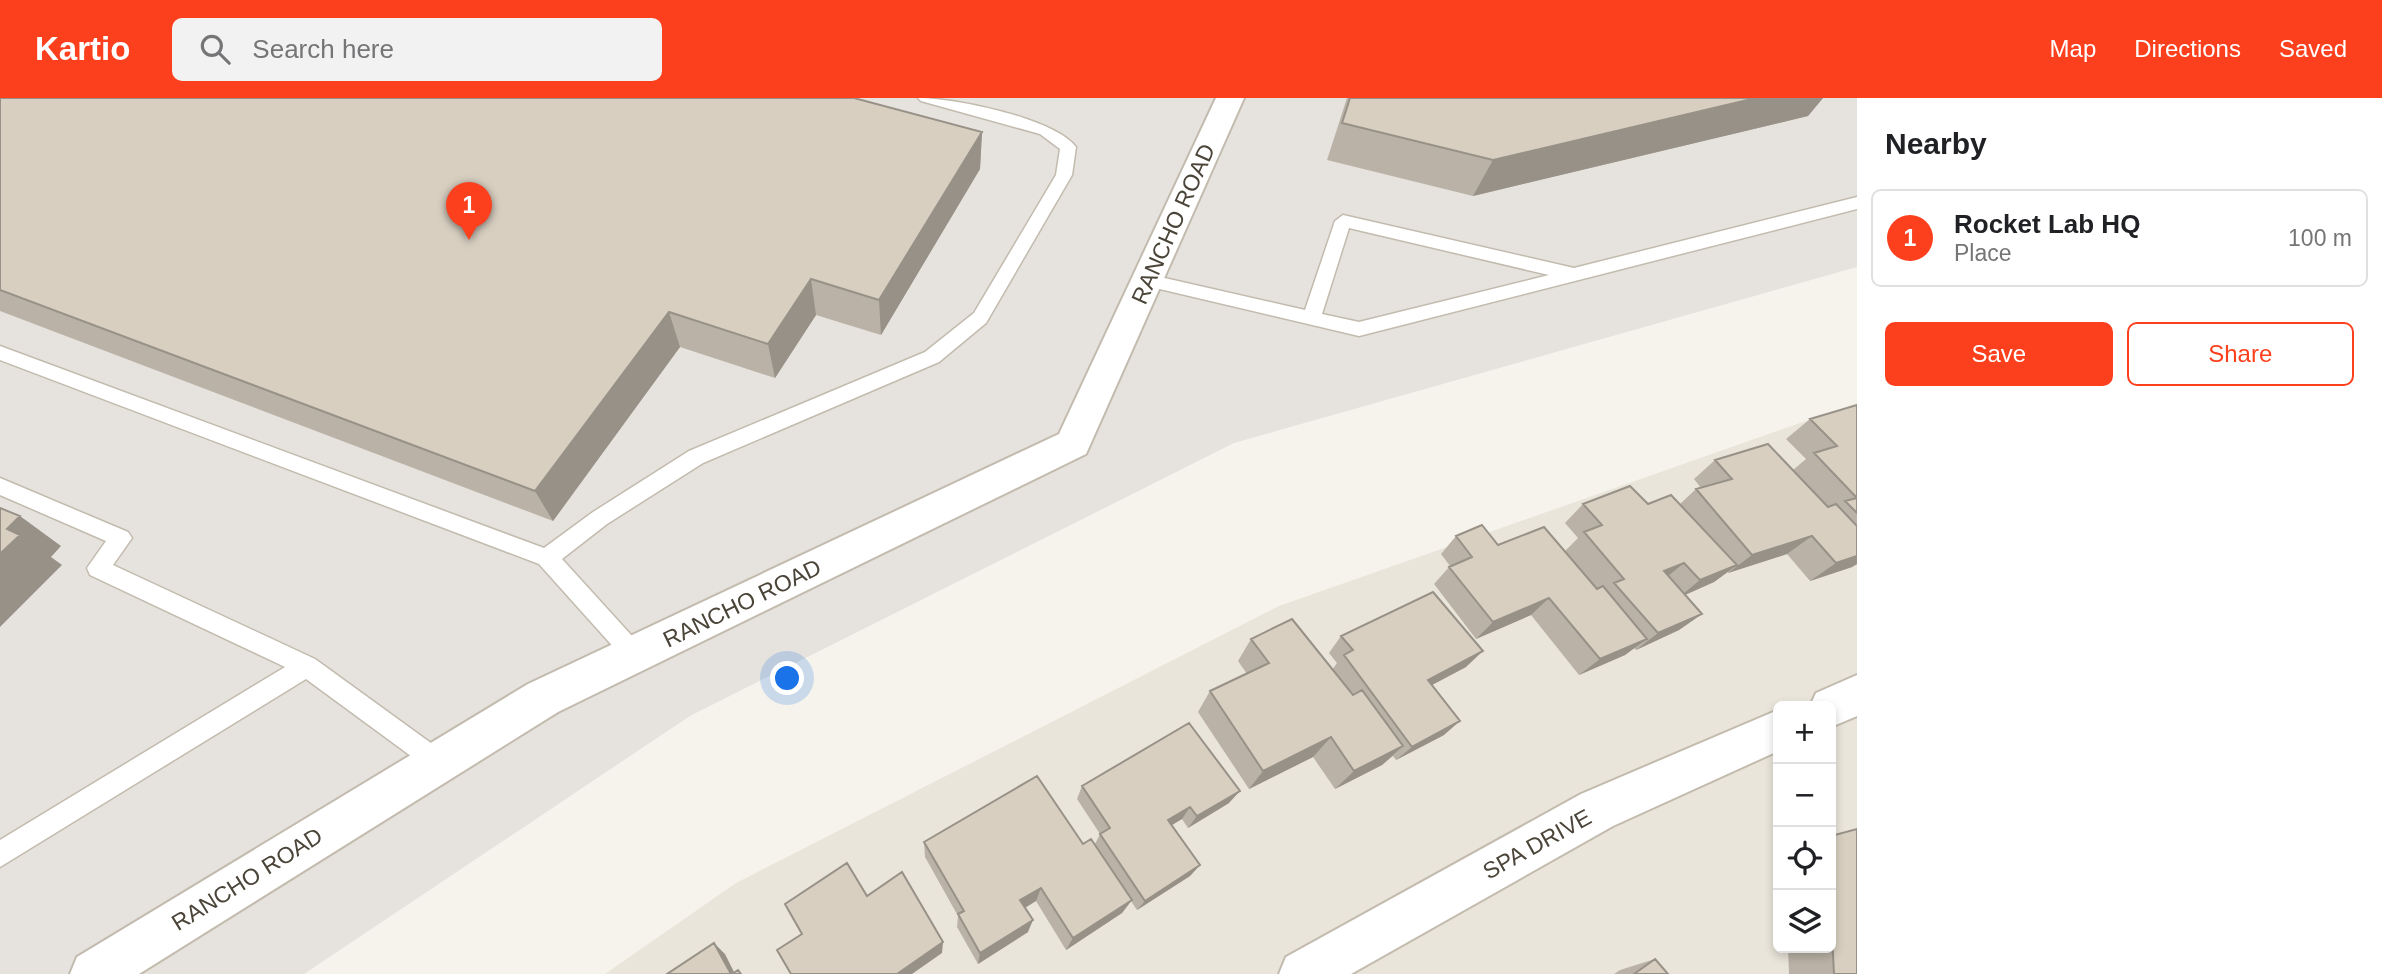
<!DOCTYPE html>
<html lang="en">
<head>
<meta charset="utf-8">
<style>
  body { margin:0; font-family:Arial,sans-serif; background:#f2f2f2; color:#202124 }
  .controls { position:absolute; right:21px; bottom:21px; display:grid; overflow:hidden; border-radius:10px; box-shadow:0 4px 10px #0003 }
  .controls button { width:63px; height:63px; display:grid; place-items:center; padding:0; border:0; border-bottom:2px solid #e0e0e0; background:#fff; color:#202124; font:35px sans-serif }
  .you { position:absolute; left:788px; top:581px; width:24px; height:24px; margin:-18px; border:5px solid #fff; border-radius:50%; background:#1a73e8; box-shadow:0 0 0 10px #1a73e833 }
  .badge { display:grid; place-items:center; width:46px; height:46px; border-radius:50%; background:#fc3f1d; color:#fff; font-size:23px; font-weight:700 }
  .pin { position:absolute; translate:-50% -58px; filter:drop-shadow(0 2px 4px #0008) }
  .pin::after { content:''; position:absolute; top:37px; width:24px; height:21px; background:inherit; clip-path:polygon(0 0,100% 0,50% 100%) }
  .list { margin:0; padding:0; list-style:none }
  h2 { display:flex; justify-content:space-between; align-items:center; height:91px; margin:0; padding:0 28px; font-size:30px }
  h2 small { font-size:23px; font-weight:400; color:#757577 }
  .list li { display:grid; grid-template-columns:46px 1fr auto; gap:21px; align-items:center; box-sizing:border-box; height:98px; margin:0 14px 14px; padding:0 14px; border:2px solid #e0e0e0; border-radius:10px }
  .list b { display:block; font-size:26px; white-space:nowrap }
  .list p { margin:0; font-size:23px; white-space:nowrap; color:#757577 }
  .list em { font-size:23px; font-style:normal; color:#757577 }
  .actions { display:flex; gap:14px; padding:21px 28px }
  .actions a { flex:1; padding:16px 0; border:2px solid #fc3f1d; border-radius:10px; text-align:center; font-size:24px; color:#fc3f1d }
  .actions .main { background:#fc3f1d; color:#fff }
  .icon { flex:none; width:38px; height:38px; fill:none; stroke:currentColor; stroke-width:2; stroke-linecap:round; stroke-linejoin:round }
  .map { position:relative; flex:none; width:1857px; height:876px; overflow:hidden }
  header { display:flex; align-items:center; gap:42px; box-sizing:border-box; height:98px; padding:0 35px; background:#fc3f1d; color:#fff }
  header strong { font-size:33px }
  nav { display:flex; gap:38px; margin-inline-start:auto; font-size:24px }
  .search { width:490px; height:63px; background:#f2f2f2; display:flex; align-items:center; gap:18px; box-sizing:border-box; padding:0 24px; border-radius:10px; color:#757577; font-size:26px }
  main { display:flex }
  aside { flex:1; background:#fff }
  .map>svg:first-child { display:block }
  .residential { fill:#eae5da; fill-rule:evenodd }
  .industrial { fill:#e6e2dd }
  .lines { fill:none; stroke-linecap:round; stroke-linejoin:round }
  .service-casing { stroke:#c2bbae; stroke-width:3 }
  .minor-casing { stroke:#c2bbae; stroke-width:4 }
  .service { fill:#fff; fill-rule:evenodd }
  .minor { fill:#fff; fill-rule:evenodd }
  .wall { fill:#bab2a6 }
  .shaded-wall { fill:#979187 }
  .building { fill:#d8cfc1; stroke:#979187; stroke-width:2 }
  .labels { text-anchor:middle; stroke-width:6; stroke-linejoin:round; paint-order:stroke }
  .street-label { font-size:23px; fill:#4b4439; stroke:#fff }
</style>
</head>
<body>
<header>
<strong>Kartio</strong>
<div class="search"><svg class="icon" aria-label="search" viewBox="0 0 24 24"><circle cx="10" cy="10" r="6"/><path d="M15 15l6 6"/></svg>Search here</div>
<nav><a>Map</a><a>Directions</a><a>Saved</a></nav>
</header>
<main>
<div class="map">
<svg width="1857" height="876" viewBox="0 0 1857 876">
  <rect width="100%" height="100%" fill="#f6f3ec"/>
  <path class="residential" d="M1857 305V876H605L736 785 1279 508ZM1778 608H1831V850H1778Z"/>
  <path class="industrial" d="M0 0H1857V169L1234 345 690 618 304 876H0Z"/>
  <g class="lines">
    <defs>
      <path id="service" d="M918 0C954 0 1054 20 1076 49L1072 77 986 225 939 264 703 365 607 426 562 461 642 549 645 556 642 563 634 566 626 563 539 466 0 262V248L544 450 593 414 689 353 925 254 974 215 1056 77 1060 51 1040 36 921 3Z
        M1857 99V111L1359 238 1147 188 1138 182 1147 176 1305 212 1335 123 1343 117 1574 170ZM1349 130 1549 177 1359 224 1322 216Z
        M0 380 128 434 132 440 113 467 315 561 446 656 450 664 446 672 438 676 430 672 306 581 0 769V742L285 569 90 477 87 470 106 443 0 397Z"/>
      <path id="minor" d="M1216 0H1244L1086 356 558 614 139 876H70L77 859 528 586 1059 336Z
        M1857 577V618L1831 629V608H1810L1816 595Z
        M1778 612V653L1613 728 1351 876H1279L1286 859 1581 696Z"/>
    </defs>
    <use href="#service" class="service-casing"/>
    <use href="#minor" class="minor-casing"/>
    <use href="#service" class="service"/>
    <use href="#minor" class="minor"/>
  </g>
  <path class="wall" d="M0 0 982 34 980 71 881 237 816 217 775 280 680 249 553 423 0 213Z
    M1347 0H1823L1808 18 1473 98 1327 62Z
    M1857 307V466L1852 469 1810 483 1787 456 1728 475V474L1714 484 1685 497 1702 516 1679 532 1636 552 1634 550 1625 557 1579 577 1531 517 1476 541 1434 486 1450 468 1441 456 1456 438 1498 447 1565 453 1578 440 1565 425 1583 406H1680L1696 391 1701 390 1694 381 1715 362 1793 372 1806 361 1786 341 1810 321Z
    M1341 538 1466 569 1432 587 1444 637 1396 662 1393 658 1382 667 1335 691 1313 659 1249 691 1198 614 1210 593 1247 576 1238 563 1251 541 1332 572 1337 565 1329 555Z
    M1082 688 1229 705 1188 730 1182 721 1172 727 1200 767 1190 778 1137 812 1131 803 1122 815 1066 852 1036 803 1025 810 1028 834 978 866 957 829 958 818 925 759 924 744 1095 746 1100 736 1077 701Z
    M1831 738 1857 876H1789L1788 850H1831Z
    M1655 861 1668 876H1614L1620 872Z"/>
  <path class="shaded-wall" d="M1756 0H1823L1808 18 1473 98 1493 62Z
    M982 34 980 71 881 237 879 202Z
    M811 181 816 217 775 280 768 246Z
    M669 214 680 249 553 423 535 393Z
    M20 418 61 448 51 459 62 467 0 529V456L7 431Z
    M1812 438 1787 456 1728 475 1752 457Z
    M1857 458V466L1852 469 1810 483 1836 465Z
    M1684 465 1662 483 1664 473Z
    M1737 467 1714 484 1678 500 1700 482Z
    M1549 500 1531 517 1476 541 1493 524Z
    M1702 516 1679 532 1636 552 1658 535Z
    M1647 541 1625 557 1579 577 1600 561Z
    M1483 553 1466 569 1413 597 1428 582Z
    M1460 623 1444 637 1396 662 1412 649Z
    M1331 639 1313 659 1249 691 1263 673Z
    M1403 648 1382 667 1335 691 1354 673Z
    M1240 693 1229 705 1188 730 1197 718Z
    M1190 709 1182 721 1160 734 1168 722Z
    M1200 767 1190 778 1137 812 1145 803Z
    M1041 790 1036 803 1016 815 1020 802Z
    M1132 802 1122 815 1066 852 1073 840Z
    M1033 822 1028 834 978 866 980 855Z
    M943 844 942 855 912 876H897Z
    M714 845 725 856 735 876H731Z"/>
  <path class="building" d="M0 0H854L982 34 879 202 811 181 768 246 669 214 535 393 0 192Z
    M1350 0H1756L1493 62 1342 25Z
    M1857 307V415L1845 403 1857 400 1814 355 1837 348 1810 321Z
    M1768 346 1828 409 1836 406 1857 428V458L1836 465 1812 438 1752 457 1696 391 1732 381 1715 362Z
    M1630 388 1648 406 1671 397 1737 467 1700 482 1684 465 1664 473 1702 516 1658 535 1614 485 1624 481 1584 434 1602 427 1583 406Z
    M0 410 20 418 7 431 20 437 0 456Z
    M1482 427 1498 447 1544 429 1597 491 1603 488 1647 541 1600 561 1549 500 1493 524 1449 469 1472 459 1456 438Z
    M1433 494 1483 553 1428 582 1460 623 1412 649 1344 557 1353 552 1341 538Z
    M1292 521 1353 597 1362 592 1403 648 1354 673 1331 639 1263 673 1210 593 1269 565 1251 541Z
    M1189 625 1240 693 1197 718 1190 709 1168 722 1200 767 1145 803 1100 736 1110 730 1082 688Z
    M1037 678 1083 746 1091 741 1132 802 1073 840 1041 790 1020 802 1033 822 980 855 958 816 964 813 924 744Z
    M1857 731V876H1834L1831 818V738Z
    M847 765 867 798 902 774 943 844 897 876H791L777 852 802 836 785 806Z
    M714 845 731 876H667Z
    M1655 861 1668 876H1634Z
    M738 872 741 876H732Z"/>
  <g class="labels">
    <g class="street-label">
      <text transform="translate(1173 126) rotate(-66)" y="8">RANCHO ROAD</text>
      <text transform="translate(742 505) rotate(-26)" y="8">RANCHO ROAD</text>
      <text transform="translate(1537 746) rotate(-29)" y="8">SPA DRIVE</text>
      <text transform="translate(247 781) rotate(-32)" y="8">RANCHO ROAD</text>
    </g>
  </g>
</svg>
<div class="controls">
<button>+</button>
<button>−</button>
<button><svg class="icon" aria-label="locate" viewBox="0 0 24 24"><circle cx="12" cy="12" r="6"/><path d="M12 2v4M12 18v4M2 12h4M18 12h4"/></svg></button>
<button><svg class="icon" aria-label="layers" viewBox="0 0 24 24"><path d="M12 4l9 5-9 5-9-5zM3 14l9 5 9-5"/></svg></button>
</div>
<div class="you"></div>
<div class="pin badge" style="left:469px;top:142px">1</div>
</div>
<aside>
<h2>Nearby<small></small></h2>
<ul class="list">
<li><span class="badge">1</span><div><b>Rocket Lab HQ</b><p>Place</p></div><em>100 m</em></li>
</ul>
<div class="actions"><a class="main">Save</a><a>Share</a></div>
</aside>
</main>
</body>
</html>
